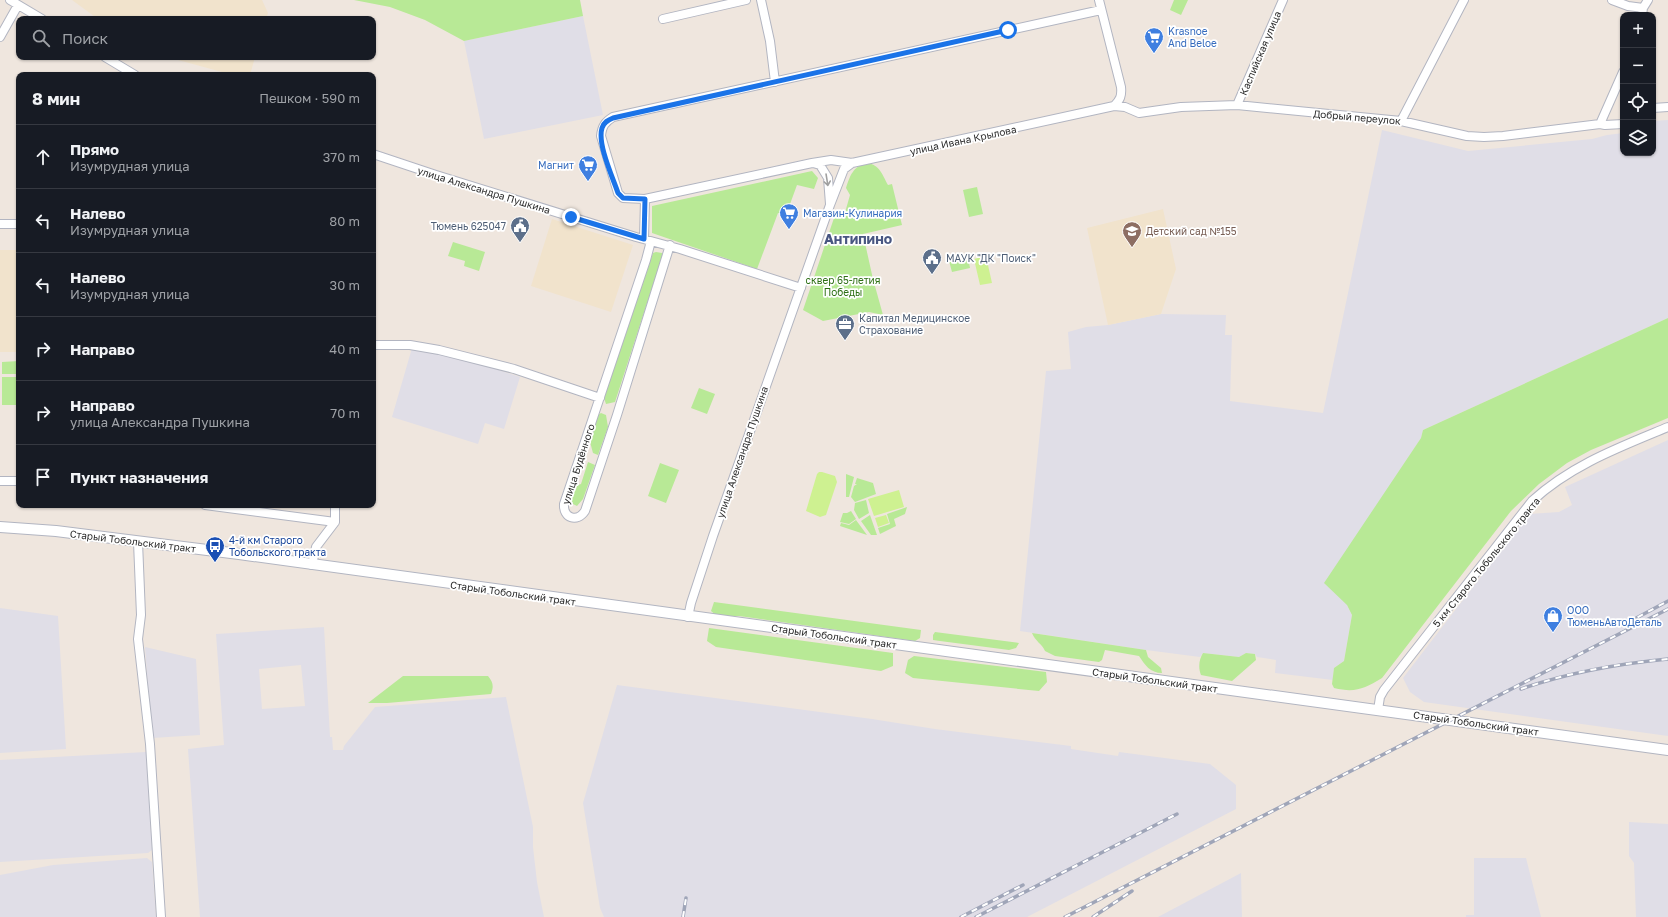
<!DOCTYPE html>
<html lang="ru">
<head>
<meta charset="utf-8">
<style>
  body { margin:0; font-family:"Golos Text",sans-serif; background:#242831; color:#f1f3f6 }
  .controls { position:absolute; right:12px; top:12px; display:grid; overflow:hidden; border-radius:8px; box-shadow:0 1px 3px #0004 }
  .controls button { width:36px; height:36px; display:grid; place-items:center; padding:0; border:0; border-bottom:1px solid #363941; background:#171b24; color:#f1f3f6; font:20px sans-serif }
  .stop { position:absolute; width:12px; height:12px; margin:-9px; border:3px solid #1a73e8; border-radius:50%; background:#fff }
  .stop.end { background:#1a73e8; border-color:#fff; box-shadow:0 1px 4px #0008 }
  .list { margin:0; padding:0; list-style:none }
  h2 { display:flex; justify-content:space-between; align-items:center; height:52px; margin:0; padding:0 16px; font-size:17px }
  h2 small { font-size:13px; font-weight:400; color:#9ea1a6 }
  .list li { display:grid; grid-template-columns:26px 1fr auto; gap:12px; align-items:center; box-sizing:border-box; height:64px; padding:0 16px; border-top:1px solid #363941 }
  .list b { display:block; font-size:15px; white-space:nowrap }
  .list p { margin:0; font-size:13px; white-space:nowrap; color:#9ea1a6 }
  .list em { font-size:13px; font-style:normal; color:#9ea1a6 }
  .icon { flex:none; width:22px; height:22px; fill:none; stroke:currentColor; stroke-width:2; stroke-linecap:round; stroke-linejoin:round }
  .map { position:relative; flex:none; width:1668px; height:917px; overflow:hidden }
  .search { position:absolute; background:#171b24; box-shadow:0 1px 3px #0004; left:16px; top:16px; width:360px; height:44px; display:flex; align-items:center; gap:10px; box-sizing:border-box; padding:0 14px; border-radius:8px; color:#9ea1a6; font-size:15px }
  .panel { position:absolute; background:#171b24; box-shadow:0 1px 3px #0004; left:16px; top:72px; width:360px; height:436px; border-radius:8px }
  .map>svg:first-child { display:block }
  .industrial { fill:#e0dee7; fill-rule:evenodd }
  .education { fill:#f1e3cc }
  .green { fill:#b8e996 }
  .pitch { fill:#cef191 }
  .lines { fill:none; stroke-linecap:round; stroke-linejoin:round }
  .minor-casing { stroke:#b2b5c1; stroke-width:10 }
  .tertiary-casing { stroke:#b2b5c1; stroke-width:12 }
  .minor { stroke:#fff; stroke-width:8 }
  .tertiary { stroke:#fff; stroke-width:10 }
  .rail-casing { stroke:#9fa5b8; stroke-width:3.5 }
  .rail { stroke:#fff; stroke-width:2; stroke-dasharray:6; stroke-linecap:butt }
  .oneway { stroke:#a0a0a0 }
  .route { stroke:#1a73e8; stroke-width:5 }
  .labels { text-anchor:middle; stroke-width:3.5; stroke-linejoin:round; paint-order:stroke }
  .shop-label { font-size:10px; fill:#366cbe; stroke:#fff; text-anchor:start }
  .street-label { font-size:10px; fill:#2c2c2c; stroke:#fff }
  .service-label { font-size:10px; fill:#4e5e75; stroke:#fff; text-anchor:start }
  .education-label { font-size:10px; fill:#785e54; stroke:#fff; text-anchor:start }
  .park-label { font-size:10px; fill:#2e7015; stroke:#fff }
  .transit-label { font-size:10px; fill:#164399; stroke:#fff; text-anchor:start }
  .district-label { font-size:14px; font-weight:bold; fill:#485681; stroke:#fff }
</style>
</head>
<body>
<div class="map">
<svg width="1668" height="917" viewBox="0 0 1668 917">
  <rect width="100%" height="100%" fill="#efe6de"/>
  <path class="industrial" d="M583 16 603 115 484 139 464 41Z
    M1668 120V318L1423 430 1421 438 1375 508 1347 605 1352 615 1344 661 1334 668 1333 680 1275 673 1276 660 1257 657 1255 654 1246 653 1239 657 1203 653 1200 657 1146 650 1020 631 1046 371 1071 369 1068 332 1086 327 1108 325 1161 314 1226 315 1225 335H1232L1230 401 1323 413 1382 130 1468 151 1592 139 1607 135 1623 133V153H1653V121Z
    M412 348 443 352 520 377 504 429 485 423 478 444 392 417Z
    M1668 440V736L1424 702 1410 692 1403 678 1529 514 1559 512 1572 505 1565 487Z
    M0 608 58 616 66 749 0 753Z
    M324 627 330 737H332L333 750H343L344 746 375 707 506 697 533 827V847L537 882 544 917H200L188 749 224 745 216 634ZM301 665 305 706 262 709 259 669Z
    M145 647 196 659 200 735 152 738Z
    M617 685 872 719 935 729 1071 746V749L1118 756 1119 752 1210 764 1236 785V809L1027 917H604L600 908 583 803Z
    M146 752 152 850 148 853 0 862V760Z
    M1629 822 1668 824V917H1636L1634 863 1629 856Z
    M147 858 152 862 156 917H0V875L53 865Z
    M1474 858H1526L1541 917H1466V915H1474Z
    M1241 873 1242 917H1158Z"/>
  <path class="education" d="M72 0H262L268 13 266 19H98Z
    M167 57H255L250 75H233Z
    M1163 209 1176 269 1161 314 1108 325 1087 228Z
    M552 219 633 245 611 312 531 286Z
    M0 250H19V352H0Z"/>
  <path class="green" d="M354 0H580L583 16 464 41 425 20 390 7Z
    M1174 0H1188L1181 15 1170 10Z
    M867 163C880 165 882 174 888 185L892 184 902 225 863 234 873 279 883 315 869 312 823 321 803 310 834 218 844 216 850 195 846 188C850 176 853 166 867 163Z
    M812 171 818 178 814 189 797 185 786 215 778 213 757 269 652 233V206Z
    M977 187 983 214 969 217 963 190Z
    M453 242 485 252 479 271 464 266 465 261 448 256Z
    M656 252 662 253V257L615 402 606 404 604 398 653 253Z
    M968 257 970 268 952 272 949 261Z
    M1668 318V418L1591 450 1567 463 1539 484 1511 511 1382 678C1364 689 1355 693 1334 688L1332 684 1334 668 1344 661 1352 615 1347 605 1324 583 1421 438 1423 430Z
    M19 361V374H2V362Z
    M2 377H19V405H2Z
    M699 388 715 394 707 414 691 408Z
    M601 413 606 415 608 427 598 455 593 453 590 442 598 415Z
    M588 462 595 465 583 499 577 506 573 504 571 499 575 486 581 484Z
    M660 463 679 470 666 503 648 496Z
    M846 474 854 477 849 497H846Z
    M857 478 873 483 876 494 855 502 851 497 854 486 857 484H855Z
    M866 500 869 513 859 519 854 510 855 503Z
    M907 507 905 514 894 519 896 526 880 534 878 528 890 524 887 514Z
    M851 511 856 519 849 524 840 522 843 513H847Z
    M870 515 877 535H871L861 521Z
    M856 520 867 535 840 526 841 523 849 525Z
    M714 602 921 630 920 638 915 641 739 616H717L711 611Z
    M709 628 893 653V666L881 671 716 647 707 641Z
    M935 632 1019 643 1016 648 1009 650 940 641 933 640V635Z
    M1032 633 1146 650 1148 657 1161 668 1162 673C1150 673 1145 665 1139 656L1105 650 1102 660 1099 662 1055 656 1045 651C1042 644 1035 641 1032 633Z
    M1203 653 1239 657 1246 653 1255 654 1256 660 1232 681 1201 675C1198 668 1199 659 1203 653Z
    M914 656 1046 672 1047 682 1039 691 913 678 905 673 908 660Z
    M403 676H488C493 682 494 686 491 694L387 703H368Z"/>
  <path class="pitch" d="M986 256 992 283 980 285 974 259Z
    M819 472H822L835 476 837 482 826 515 820 517 806 511 817 474Z
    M899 490 904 507 874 516 868 499Z
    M886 515 889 523 878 527 875 518Z"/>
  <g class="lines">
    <defs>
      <path id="minor" d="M10 0 42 19
        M761 0 770 41 775 82
        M1099 0 1121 87C1122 96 1120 100 1114 106
        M1612 0 1628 6 1643 8
        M1101 10 613 117C605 122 602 126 601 136L618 193 623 198 645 199 812 163 831 160 852 163 1114 106 1125 107 1139 113 1181 107 1237 105 1401 121 1467 136 1484 137 1503 136 1600 124 1605 125 1623 124
        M1642 15 1643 8 1648 0
        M663 19 746 0
        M0 37 18 5
        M105 57 135 75
        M1237 105 1283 0
        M1653 108 1668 107
        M1401 121 1464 0
        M1600 124 1623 72
        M373 154 436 175 636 237 680 249 801 288
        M813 163 820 165 828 178 830 204
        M0 224H19
        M644 239 645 199
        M651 241 646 260 564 504C563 518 577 523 585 511L617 415 670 245
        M373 345H410L439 350 514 369 600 398
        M0 481H19
        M205 505 335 522
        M138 542 141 615 138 639 150 744 161 917
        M312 565 316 547 335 522V505
        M688 617 691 603 713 536 830 205 844 169 852 163
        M1378 710 1380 697 1384 690 1532 501C1571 465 1620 447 1668 427"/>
      <path id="tertiary" d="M0 527 56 531 239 554 1668 750"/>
    </defs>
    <use href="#minor" class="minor-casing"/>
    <use href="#tertiary" class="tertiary-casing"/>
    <use href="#minor" class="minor"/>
    <use href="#tertiary" class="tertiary"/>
    <defs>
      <path id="rail" d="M1627 623 1668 601
        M1521 689C1570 672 1616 664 1668 659
        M683 917 686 898
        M961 917 1023 885
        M976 917 1177 814
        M1065 917 1668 609
        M1093 917 1132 891"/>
    </defs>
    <use href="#rail" class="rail-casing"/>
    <use href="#rail" class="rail"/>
  </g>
  <defs><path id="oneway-shaft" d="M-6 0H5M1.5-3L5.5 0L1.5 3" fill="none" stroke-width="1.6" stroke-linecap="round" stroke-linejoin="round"/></defs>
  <use class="oneway" href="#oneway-shaft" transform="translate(827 180) rotate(81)"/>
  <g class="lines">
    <path class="route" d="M571 217 644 239 645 199 623 198 618 193C613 178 597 144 602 128 604 122 608 120 613 118L1008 30"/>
  </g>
  <defs>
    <symbol id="supermarket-pin" viewBox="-11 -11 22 30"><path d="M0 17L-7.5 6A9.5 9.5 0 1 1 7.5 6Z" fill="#3f7fe0" stroke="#fff"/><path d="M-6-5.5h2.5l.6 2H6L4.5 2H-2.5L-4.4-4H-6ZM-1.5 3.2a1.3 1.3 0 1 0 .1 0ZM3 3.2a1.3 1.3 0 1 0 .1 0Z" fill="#fff"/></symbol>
    <symbol id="civic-pin" viewBox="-11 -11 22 30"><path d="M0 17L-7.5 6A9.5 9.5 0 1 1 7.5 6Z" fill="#5c6f8a" stroke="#fff"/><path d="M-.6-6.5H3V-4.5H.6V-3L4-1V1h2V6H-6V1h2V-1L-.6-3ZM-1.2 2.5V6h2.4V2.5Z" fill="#fff"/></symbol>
    <symbol id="school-pin" viewBox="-11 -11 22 30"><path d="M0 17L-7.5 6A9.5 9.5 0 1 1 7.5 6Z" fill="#8d6e63" stroke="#fff"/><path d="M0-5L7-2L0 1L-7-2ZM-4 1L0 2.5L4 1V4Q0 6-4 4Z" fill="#fff"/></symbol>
    <symbol id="office-pin" viewBox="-11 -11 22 30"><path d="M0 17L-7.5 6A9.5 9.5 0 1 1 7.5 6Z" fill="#5c6f8a" stroke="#fff"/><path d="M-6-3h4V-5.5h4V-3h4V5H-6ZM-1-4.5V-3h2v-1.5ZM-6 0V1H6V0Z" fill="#fff"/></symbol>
    <symbol id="bus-pin" viewBox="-11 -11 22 30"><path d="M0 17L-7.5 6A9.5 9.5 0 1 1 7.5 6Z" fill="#1a4fb4" stroke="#fff"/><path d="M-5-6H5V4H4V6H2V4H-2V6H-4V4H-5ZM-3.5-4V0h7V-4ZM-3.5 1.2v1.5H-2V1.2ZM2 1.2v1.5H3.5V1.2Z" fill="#fff"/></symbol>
    <symbol id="shop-pin" viewBox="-11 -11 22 30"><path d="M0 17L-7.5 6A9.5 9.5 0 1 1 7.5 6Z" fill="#3f7fe0" stroke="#fff"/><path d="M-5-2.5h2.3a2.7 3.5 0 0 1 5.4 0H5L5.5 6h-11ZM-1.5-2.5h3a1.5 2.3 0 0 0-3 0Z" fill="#fff"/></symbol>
  </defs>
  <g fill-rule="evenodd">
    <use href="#supermarket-pin" x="1143" y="26" width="22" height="30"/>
    <use href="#supermarket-pin" x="577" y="154" width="22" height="30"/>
    <use href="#supermarket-pin" x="778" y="202" width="22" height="30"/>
    <use href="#civic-pin" x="509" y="215" width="22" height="30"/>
    <use href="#school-pin" x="1121" y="220" width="22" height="30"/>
    <use href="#civic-pin" x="921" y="247" width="22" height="30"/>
    <use href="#office-pin" x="834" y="313" width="22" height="30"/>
    <use href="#bus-pin" x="204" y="535" width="22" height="30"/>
    <use href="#shop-pin" x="1542" y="605" width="22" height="30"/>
  </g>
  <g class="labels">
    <g class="shop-label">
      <text x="1168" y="35">Krasnoe<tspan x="1168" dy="12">And Beloe</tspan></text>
      <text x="574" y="169" text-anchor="end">Магнит</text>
      <text x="803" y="217">Магазин-Кулинария</text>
      <text x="1567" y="614">ООО<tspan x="1567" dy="12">ТюменьАвтоДеталь</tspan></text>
    </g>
    <g class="street-label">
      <text transform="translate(1260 53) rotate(-67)" y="4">Каспийская улица</text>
      <text transform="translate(1357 117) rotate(5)" y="4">Добрый переулок</text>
      <text transform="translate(963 140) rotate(-12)" y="4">улица Ивана Крылова</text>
      <text transform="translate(484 190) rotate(17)" y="4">улица Александра Пушкина</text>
      <text transform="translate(742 452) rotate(-71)" y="4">улица Александра Пушкина</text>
      <text transform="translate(578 464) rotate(-72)" y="4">улица Будённого</text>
      <text transform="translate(133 541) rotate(7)" y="4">Старый Тобольский тракт</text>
      <text transform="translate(1486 562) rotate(-51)" y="4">5 км Старого Тобольского тракта</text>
      <text transform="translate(513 593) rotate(8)" y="4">Старый Тобольский тракт</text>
      <text transform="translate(834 636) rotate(8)" y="4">Старый Тобольский тракт</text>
      <text transform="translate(1155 680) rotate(8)" y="4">Старый Тобольский тракт</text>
      <text transform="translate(1476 723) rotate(8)" y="4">Старый Тобольский тракт</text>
    </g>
    <g class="service-label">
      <text x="506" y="230" text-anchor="end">Тюмень 625047</text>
      <text x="946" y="262">МАУК "ДК "Поиск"</text>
      <text x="859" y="322">Капитал Медицинское<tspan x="859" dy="12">Страхование</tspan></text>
    </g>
    <g class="education-label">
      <text x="1146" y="235">Детский сад №155</text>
    </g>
    <g class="park-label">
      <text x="843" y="284">сквер 65-летия<tspan x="843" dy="12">Победы</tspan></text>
    </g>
    <g class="transit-label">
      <text x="229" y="544">4-й км Старого<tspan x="229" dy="12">Тобольского тракта</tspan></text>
    </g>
    <g class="district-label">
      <text x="858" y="244">Антипино</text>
    </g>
  </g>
</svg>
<div class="controls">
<button>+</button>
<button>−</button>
<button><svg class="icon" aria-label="locate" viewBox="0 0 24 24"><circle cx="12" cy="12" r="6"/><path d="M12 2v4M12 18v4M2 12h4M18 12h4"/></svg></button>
<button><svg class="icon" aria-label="layers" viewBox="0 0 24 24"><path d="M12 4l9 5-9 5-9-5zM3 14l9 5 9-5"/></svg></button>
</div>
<div class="stop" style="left:1008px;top:30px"></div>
<div class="stop end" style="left:571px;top:217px"></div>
<div class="search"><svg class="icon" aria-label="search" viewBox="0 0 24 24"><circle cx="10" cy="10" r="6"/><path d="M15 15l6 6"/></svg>Поиск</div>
<section class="panel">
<h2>8 мин<small>Пешком · 590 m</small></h2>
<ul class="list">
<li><svg class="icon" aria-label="ahead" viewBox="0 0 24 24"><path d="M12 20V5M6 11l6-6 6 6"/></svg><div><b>Прямо</b><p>Изумрудная улица</p></div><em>370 m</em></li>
<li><svg class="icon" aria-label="left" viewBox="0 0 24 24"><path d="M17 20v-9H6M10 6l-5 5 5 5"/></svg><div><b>Налево</b><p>Изумрудная улица</p></div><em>80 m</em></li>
<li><svg class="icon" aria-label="left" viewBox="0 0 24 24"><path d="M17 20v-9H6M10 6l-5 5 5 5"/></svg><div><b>Налево</b><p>Изумрудная улица</p></div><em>30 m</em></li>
<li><svg class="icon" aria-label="right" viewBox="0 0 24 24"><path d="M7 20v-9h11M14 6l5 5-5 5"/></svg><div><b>Направо</b></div><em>40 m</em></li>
<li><svg class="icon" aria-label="right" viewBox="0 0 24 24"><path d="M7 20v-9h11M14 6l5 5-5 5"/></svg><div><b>Направо</b><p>улица Александра Пушкина</p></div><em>70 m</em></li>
<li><svg class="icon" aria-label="arrive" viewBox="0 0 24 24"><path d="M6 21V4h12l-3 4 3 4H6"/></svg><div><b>Пункт назначения</b></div></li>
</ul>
</section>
</div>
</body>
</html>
